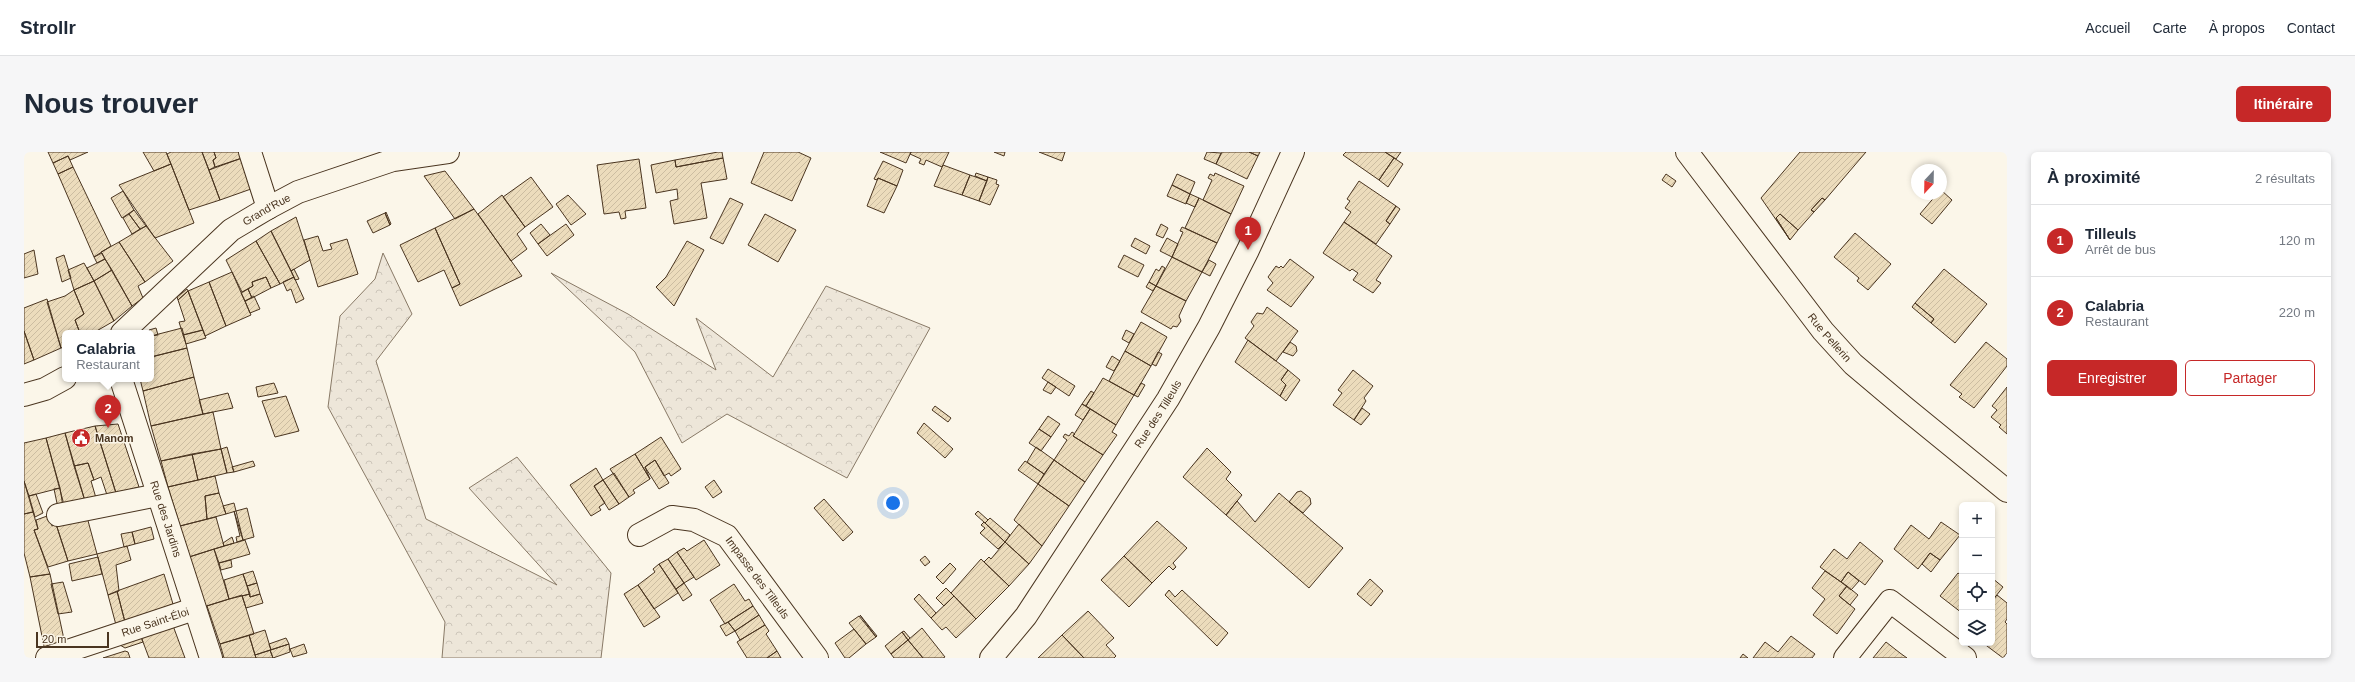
<!DOCTYPE html>
<html lang="fr">
<head>
<meta charset="utf-8">
<style>
  body { margin:0; font-family:Helvetica,sans-serif; background:#f6f6f7; color:#1f2937 }
  .controls { position:absolute; right:12px; bottom:12px; display:grid; overflow:hidden; border-radius:6px; box-shadow:0 2px 6px #0003 }
  .controls button { width:36px; height:36px; display:grid; place-items:center; padding:0; border:0; border-bottom:1px solid #e0e1e3; background:#fff; color:#1f2937; font:20px sans-serif }
  .compass { position:absolute; left:1887px; top:12px; width:36px; height:36px; border-radius:50%; background:#fff; box-shadow:0 2px 6px #0003; rotate:202deg }
  .scale { position:absolute; left:12px; bottom:10px; width:73px; box-sizing:border-box; padding-left:4px; border:2px solid #4a3520; border-top:0; font-size:11px; line-height:14px; white-space:nowrap; color:#4a3520; -webkit-text-stroke:3px #fbf6e9; paint-order:stroke }
  .you { position:absolute; left:869px; top:351px; width:14px; height:14px; margin:-10px; border:3px solid #fff; border-radius:50%; background:#1a73e8; box-shadow:0 0 0 6px #1a73e833 }
  .badge { display:grid; place-items:center; width:26px; height:26px; border-radius:50%; background:#c62828; color:#fff; font-size:13px; font-weight:700 }
  .pin { position:absolute; translate:-50% -33px; filter:drop-shadow(0 1px 2px #0008) }
  .pin::after { content:''; position:absolute; top:21px; width:14px; height:12px; background:inherit; clip-path:polygon(0 0,100% 0,50% 100%) }
  .popup { position:absolute; left:38px; top:178px; width:92px; height:52px; box-sizing:border-box; display:grid; place-content:center; border-radius:6px; background:#fff; filter:drop-shadow(0 1px 3px #0005); font-size:13px; white-space:nowrap; color:#747a83 }
  .popup b { font-size:15px; color:#1f2937 }
  .popup::after { content:''; position:absolute; left:50%; top:100%; margin-left:-8px; border:8px solid transparent; border-top-color:#fff }
  .list { margin:0; padding:0; list-style:none }
  h2 { display:flex; justify-content:space-between; align-items:center; height:52px; margin:0; padding:0 16px; font-size:17px }
  h2 small { font-size:13px; font-weight:400; color:#747a83 }
  .list li { display:grid; grid-template-columns:26px 1fr auto; gap:12px; align-items:center; box-sizing:border-box; height:72px; padding:0 16px; border-top:1px solid #e0e1e3 }
  .list b { display:block; font-size:15px; white-space:nowrap }
  .list p { margin:0; font-size:13px; white-space:nowrap; color:#747a83 }
  .list em { font-size:13px; font-style:normal; color:#747a83 }
  .actions { display:flex; gap:8px; padding:12px 16px }
  .actions a { flex:1; padding:9px 0; border:1px solid #c62828; border-radius:6px; text-align:center; font-size:14px; color:#c62828 }
  .actions .main { background:#c62828; color:#fff }
  .icon { flex:none; width:22px; height:22px; fill:none; stroke:currentColor; stroke-width:2; stroke-linecap:round; stroke-linejoin:round }
  .map { position:relative; flex:none; width:1983px; height:506px; overflow:hidden; border-radius:6px }
  header { display:flex; align-items:center; gap:24px; box-sizing:border-box; height:56px; padding:0 20px; background:#fff; border-bottom:1px solid #e0e1e3 }
  header strong { font-size:19px }
  nav { display:flex; gap:22px; margin-inline-start:auto; font-size:14px }
  .intro { display:flex; align-items:center; justify-content:space-between; box-sizing:border-box; height:96px; padding:0 24px }
  h1 { margin:0; font-size:28px }
  .button { padding:10px 18px; border-radius:6px; background:#c62828; color:#fff; font-size:14px; font-weight:700 }
  main { display:flex; gap:24px; padding:0 24px }
  aside { flex:1; background:#fff; border-radius:6px; box-shadow:0 2px 6px #0003 }
  .map>svg:first-child { display:block }
  .forest { fill:url(#forest-crowns); stroke:#887966 }
  .building { fill:url(#building-hatch); stroke:#4a3520 }
  .lines { fill:none; stroke-linecap:round; stroke-linejoin:round }
  .minor-casing { stroke:#4a3520; stroke-width:24 }
  .minor { stroke:#fbf6e9; stroke-width:22 }
  .labels { text-anchor:middle; stroke-width:3; stroke-linejoin:round; paint-order:stroke }
  .street-label { font-size:11px; fill:#4a3520; stroke:#fbf6e9 }
  .poi-label { font-size:11px; font-weight:bold; fill:#4a3520; stroke:#fbf6e9; text-anchor:start }
</style>
</head>
<body>
<header>
<strong>Strollr</strong>
<nav><a>Accueil</a><a>Carte</a><a>À propos</a><a>Contact</a></nav>
</header>
<div class="intro"><h1>Nous trouver</h1><a class="button">Itinéraire</a></div>
<main>
<div class="map">
<svg width="1983" height="506" viewBox="0 0 1983 506">
  <defs>
    <pattern id="forest-crowns" width="20" height="18" patternUnits="userSpaceOnUse"><rect width="20" height="18" fill="#ede6d9"/><path d="M2 6a3 3 0 1 1 6 0M12 15a3 3 0 1 1 6 0" fill="none" stroke="#cdc6ba"/></pattern>
    <pattern id="building-hatch" width="6" height="6" patternUnits="userSpaceOnUse"><rect width="6" height="6" fill="#ecdcbc"/><path d="M-1 1l2-2M0 6l6-6M5 7l2-2" fill="none" stroke="#ccbda1"/></pattern>
  </defs>
  <rect width="100%" height="100%" fill="#fbf6e9"/>
  <path class="forest" d="M359 101 388 162 352 209 402 367 533 433 445 336 493 305 587 421 577 506H418L421 470 304 255 316 164 351 127Z
    M527 121 604 162 692 218 672 166 749 225 802 134 906 176 823 326 703 262 658 291 611 200Z"/>
  <path class="building" d="M24 0H64L46 8 44 4 29 11Z
    M119 0H142L147 12 130 19Z
    M147 0H178L196 48 165 58 143 2Z
    M178 0H190L192 6 189 8 191 15 185 18Z
    M190 0H216L218 6 191 15 189 8 192 6Z
    M694 0H698L699 6 652 15 651 8Z
    M740 0H774L787 6 768 49 727 31Z
    M856 0H887L882 11Z
    M887 0H925L918 15 902 8 900 13 895 11 897 7 886 2Z
    M970 0H981L980 4Z
    M1015 0H1041L1038 9Z
    M1183 0 1197 1 1192 12 1180 7Z
    M1198 0H1225L1234 4 1223 27 1192 12Z
    M1225 0H1236L1234 4Z
    M1322 0H1361L1370 6 1355 28 1319 3Z
    M1361 0H1377L1372 7Z
    M1776 0H1842L1801 48 1798 46 1787 58 1790 60 1774 78 1756 62 1752 66 1766 88 1737 46Z
    M44 4 49 15 34 22 29 11Z
    M218 6 227 37 196 48 185 18Z
    M699 6 703 27 677 31 683 66 650 72 646 49 654 47 653 37 632 41 627 13 651 8 652 15Z
    M1370 6 1379 12 1364 35 1355 28Z
    M615 7 622 56 601 59 602 66 597 67 595 60 580 62 573 13Z
    M859 9 879 18 873 34 854 26 853 28 850 27Z
    M147 12 170 71 131 86 95 33Z
    M919 13 946 23 938 43 910 34Z
    M49 15 87 94 70 105 34 22Z
    M421 19 450 57 431 67 400 24Z
    M952 21 964 25 963 29 951 24Z
    M1191 21 1220 34 1207 62 1179 48 1188 28 1184 26 1186 22 1190 24Z
    M1153 22 1171 30 1166 42 1148 33Z
    M1642 22 1652 29 1648 35 1638 28Z
    M946 23 963 29 955 49 938 43Z
    M507 25 529 55 501 75 479 45Z
    M964 25 973 28 972 32 975 33 966 53 955 49Z
    M854 26 873 34 860 61 843 54Z
    M1335 29 1372 54 1362 69 1366 72 1352 92 1320 70 1327 60 1321 56 1326 49 1323 47Z
    M1148 33 1166 42 1162 52 1143 44Z
    M1917 38 1928 48 1908 72 1896 62 1913 42H1917Z
    M99 39 110 58 98 66 87 46Z
    M1166 42 1175 46 1171 55 1162 51Z
    M478 43 501 75 493 82 503 97 487 109 454 62Z
    M544 43 562 62 547 73 532 52Z
    M706 46 719 52 699 92 686 86Z
    M1175 46 1207 62 1193 91 1161 76Z
    M1798 46 1801 48 1790 60 1787 58Z
    M1372 54 1376 57 1366 72 1362 69Z
    M450 57 498 124 436 154 428 136 436 132 411 76Z
    M110 58 122 74 116 77 105 62Z
    M362 60 367 72 366 73 361 61Z
    M361 61 366 73 349 81 343 69Z
    M105 62 116 77 108 82 99 66Z
    M741 62 772 78 754 110 724 93Z
    M1756 62 1774 78 1766 88 1752 66Z
    M272 65 286 108 267 119 247 79Z
    M1320 70 1368 104 1352 128 1357 131 1349 141 1329 128 1334 121 1328 117 1326 119 1299 101Z
    M517 72 526 83 514 92 506 81Z
    M542 72 550 83 523 104 514 92Z
    M1137 72 1144 76 1139 86 1132 83Z
    M122 74 149 109 121 130 95 90Z
    M1158 75 1193 91 1178 120 1148 105 1159 80 1156 79Z
    M411 76 436 132 428 136 420 118 394 130 376 93Z
    M247 79 270 125 256 132 232 89Z
    M1831 81 1867 112 1844 138 1833 129 1835 126 1810 105Z
    M294 84 299 99 308 97 306 92 323 87 334 122 294 135 280 88Z
    M1111 86 1126 94 1122 102 1107 94Z
    M1143 86 1154 92 1148 105 1136 99Z
    M232 89 256 132 247 136 242 125 228 130 229 134 218 140 202 108Z
    M663 89 680 98 650 154 632 135 642 125Z
    M95 90 121 130 114 134 119 146 108 154 77 100Z
    M10 98 14 122 0 126V102Z
    M78 101 81 107 73 111 70 105Z
    M40 103 47 126 38 130 32 106Z
    M1100 103 1120 113 1114 125 1094 115Z
    M1148 105 1178 120 1162 149 1132 134Z
    M81 107 88 118 70 129 63 116Z
    M1266 107 1290 125 1267 155 1243 138 1249 131 1244 125 1252 114 1255 116 1257 114 1259 116Z
    M1185 108 1192 112 1186 124 1178 120Z
    M60 111 70 129 50 138 44 118Z
    M1138 114 1141 116 1132 134 1125 130 1132 117 1135 119Z
    M270 117 275 127 271 128 267 119Z
    M1920 117 1963 152 1931 191 1907 171 1910 167 1891 151Z
    M88 118 108 154 90 169 70 129Z
    M208 120 227 163 202 174 185 130Z
    M242 125 247 136 228 146 224 137 229 134 228 130Z
    M270 125 280 147 272 151 267 137 263 139 259 130Z
    M70 129 90 169 69 181H56L51 168 60 162 50 138Z
    M185 130 202 174 181 184 164 139Z
    M1125 130 1132 134 1129 139 1122 135Z
    M1132 134 1162 149 1155 164 1157 169 1153 175 1149 174 1147 177 1117 160Z
    M163 137 164 139 154 148 153 145Z
    M224 137 228 146 221 149 217 141Z
    M50 138 60 162 51 168 56 181H41V195L37 196 23 150 41 144Z
    M164 139 179 178 159 183 155 170 161 169 154 148Z
    M230 144 236 157 226 161 221 149Z
    M23 147 37 196 10 208 0 179V156Z
    M1891 151 1910 167 1907 171 1888 155Z
    M1243 155 1274 179 1252 209 1221 186 1230 174 1227 170 1233 161 1239 162Z
    M1117 170 1143 185 1127 214 1101 199Z
    M132 176 134 183 127 184 125 178Z
    M158 176 163 196 127 205V184Z
    M179 178 182 186 162 192 159 183Z
    M1102 178 1110 182 1105 191 1098 187Z
    M0 179 10 208 0 212Z
    M1224 188 1264 218 1257 228 1262 233 1256 244 1211 210Z
    M1266 190 1272 194 1273 199 1269 204 1259 200Z
    M1962 190 1983 207V214L1950 256 1935 245 1938 242 1926 233Z
    M163 196 170 225 119 239 116 227H127V205Z
    M1101 199 1127 214 1110 243 1085 229Z
    M1134 200 1138 202 1132 214 1128 212Z
    M1088 204 1096 209 1090 219 1082 215Z
    M1024 217 1051 234 1045 244 1018 226Z
    M1264 218 1276 228 1262 249 1256 244 1262 233 1257 228Z
    M1329 218 1349 234 1340 246 1342 249 1330 268 1309 253 1318 241 1314 238Z
    M170 225 179 262 127 274 119 239Z
    M1079 226 1110 243 1092 273 1062 254Z
    M1024 230 1032 235 1027 242 1019 238Z
    M250 231 254 241 234 245 232 235Z
    M1117 231 1121 233 1114 245 1110 243Z
    M1983 235V282L1975 275 1977 273 1967 265 1973 258 1968 254Z
    M1067 239 1070 241 1062 254 1058 252Z
    M204 241 209 256 179 262 175 248Z
    M262 244 275 279 251 285 238 249Z
    M1058 252 1066 257 1059 268 1051 263Z
    M911 254 927 266 924 270 908 258Z
    M1338 256 1346 262 1337 273 1330 268Z
    M1066 257 1092 273 1088 280 1093 283 1079 303 1049 284Z
    M189 260 197 297 137 309 127 274Z
    M1024 264 1036 272 1027 285 1015 277Z
    M900 271 929 297 921 306 893 281Z
    M94 272 115 335 92 341 71 274Z
    M71 274 92 341 83 343 77 325 70 328 64 311 50 314 41 281Z
    M1015 277 1027 285 1017 299 1005 291Z
    M1048 280 1051 282 1049 284 1079 303 1061 330 1030 308 1043 288 1039 285 1041 282 1045 284Z
    M41 281 61 349 39 355V349L22 286Z
    M637 285 657 317 647 324 645 321 640 324 631 308 621 315 626 327 611 302Z
    M22 286 36 336 5 344 0 329V291Z
    M203 295 210 320 203 321 197 297Z
    M1012 295 1030 308 1020 322 1003 310Z
    M1183 296 1207 320 1202 327 1218 343 1202 363 1159 325Z
    M197 297 203 321 174 328 168 302Z
    M168 302 174 328 144 335 137 309Z
    M611 302 626 327 609 338 611 341 605 345 586 317Z
    M631 308 645 331 635 337 621 315Z
    M1030 308 1061 330 1045 354 1014 332Z
    M229 309 231 314 210 320 208 315Z
    M1001 309 1020 322 1014 332 994 318Z
    M64 311 70 328 67 329 72 346 61 349 50 314Z
    M572 316 579 328 570 334 581 351 575 355 577 358 567 364 546 333Z
    M590 321 605 345 595 352 579 328Z
    M191 324 195 341 181 344 183 367 156 374 144 335Z
    M579 328 595 352 585 358 570 334Z
    M690 328 698 340 689 346 681 335Z
    M0 329 9 360 0 362Z
    M1014 332 1045 354 1018 394 990 368Z
    M36 336 39 355 34 356 30 337Z
    M1277 339 1286 346 1287 352 1279 361 1265 350 1273 340Z
    M195 341 202 362 183 367 181 344Z
    M1255 341 1319 396 1285 436 1202 363 1213 349 1231 370Z
    M12 342 19 361 11 365 5 344Z
    M800 347 829 380 819 389 790 356Z
    M210 351 212 359 202 362 199 354Z
    M223 356 230 385 219 388 212 359Z
    M210 359 219 388 213 390 212 385 216 384Z
    M954 359 964 368 961 371 951 362Z
    M9 360 14 377 10 378 26 422 6 425 0 401V362Z
    M26 363 28 374 32 372 44 409 24 415 10 378 14 377 12 368Z
    M63 365 73 402 44 409 32 372Z
    M192 365 200 394 165 405 156 374Z
    M966 366 986 383 981 390 961 371Z
    M1133 369 1163 396 1149 411 1152 415 1149 418 1145 414 1128 431 1100 404Z
    M960 370 981 390 974 397 956 381 961 376 957 373Z
    M1917 370 1936 383 1916 408 1906 401 1894 417 1870 397 1887 373 1905 387Z
    M995 372 1018 394 1005 412 981 390Z
    M127 375 130 387 111 392 108 380Z
    M108 380 111 392 100 395 97 382Z
    M208 385 210 391 200 394 199 391Z
    M221 388 226 402 195 411 190 397Z
    M680 388 696 413 672 428 653 400 660 396 663 399Z
    M981 390 1005 412 985 434 960 410 965 405 967 407Z
    M1836 390 1859 409 1841 433 1824 420 1817 430 1796 415 1810 397 1823 407Z
    M103 394 107 408 92 413 95 439 84 443 73 402Z
    M190 397 205 447 179 455 165 405Z
    M653 400 670 425 660 431 644 407Z
    M1906 401 1916 408 1907 420 1898 412Z
    M901 404 906 410 901 414 896 408Z
    M1100 404 1128 431 1105 455 1077 428Z
    M74 405 78 422 48 429 45 412Z
    M644 407 660 431 652 437 635 412Z
    M957 407 985 434 952 467 927 441Z
    M207 408 208 415 197 418 195 411Z
    M926 411 932 417 919 432 912 425Z
    M635 412 654 441 630 457 614 433 631 420 629 417Z
    M229 419 233 431 223 434 219 422Z
    M1801 419 1823 434 1815 444 1831 457 1813 482 1789 463 1801 447 1788 436Z
    M1824 420 1835 429 1827 438 1817 430Z
    M1934 421 1938 424V461L1916 444Z
    M26 422 41 492 21 499 6 425Z
    M140 422 149 452 101 470 93 439Z
    M219 422 226 442 205 447 200 428Z
    M1968 426 1979 435 1968 449Z
    M1346 427 1359 439 1347 454 1333 442Z
    M39 430 48 460 34 462 27 432Z
    M233 431 236 442 226 445 223 434Z
    M660 431 668 443 659 449 652 437Z
    M710 432 721 449 725 447 729 454 701 472 686 448Z
    M614 433 636 465 620 475 600 442Z
    M1823 434 1834 443 1826 453 1815 444Z
    M922 436 930 444 920 454 912 446Z
    M1145 438 1151 445 1158 438 1204 481 1193 494 1141 443Z
    M93 439 101 470 92 473 84 443Z
    M226 442V445L236 442 239 451 222 456 218 444Z
    M895 442 912 461 907 466 890 447Z
    M218 443 230 482 196 492 183 454Z
    M1973 443 1983 451V467L1981 470 1983 472V501L1979 506 1959 491H1968V449Z
    M930 444 952 467 932 486 922 475 918 478 907 466Z
    M729 454 735 463 711 479 704 470Z
    M1064 459 1090 486 1082 493 1092 504 1090 506H1060L1038 483Z
    M735 463 741 473 716 488 711 479Z
    M836 463 853 484 852 485Z
    M835 464 852 485 842 492 825 471Z
    M704 470 711 479 702 484 696 474Z
    M148 471 161 506H125L116 482Z
    M741 473 745 479 742 482 753 499 743 506H723L713 490Z
    M898 476 921 505 919 506H899L884 488Z
    M830 477 842 492 825 506H821L811 491Z
    M241 478 247 498 231 503 225 483Z
    M880 479 886 486 884 488 878 480Z
    M878 480 884 488 867 502 861 494Z
    M116 482 119 490 101 496 96 493 95 489Z
    M225 483 232 506H200L196 492Z
    M1038 483 1060 506H1014Z
    M1767 484 1791 502 1788 506H1729L1741 490 1754 500Z
    M262 486 265 492 247 498 245 492Z
    M884 488 899 506H870L867 502Z
    M1862 490 1876 501 1883 506H1849Z
    M265 492 266 500 249 506 246 498Z
    M280 492 283 501 269 505 266 497Z
    M246 498 249 506H232L231 503Z
    M101 499 104 500 106 506H79Z
    M753 499 757 506H743Z
    M1719 502 1724 506H1716Z"/>
  <g class="lines">
    <defs>
      <g id="minor">
        <path d="M226 0 244 56"/>
        <path id="s1" d="M1663 0 1799 179 1829 212 1880 255 1983 339"/>
        <path id="s2" d="M98 181 207 78 244 56 274 40 369 8 424 0"/>
        <path id="s3" d="M97 227 187 506"/>
        <path d="M0 243 21 237 41 226"/>
        <path d="M34 363 134 343"/>
        <path id="s4" d="M615 383 648 365 670 368 703 384 793 506"/>
        <path id="s5" d="M23 506 170 457"/>
        <path id="s6" d="M967 506 1002 464 1144 247 1185 175 1224 98 1269 0"/>
        <path d="M1821 506 1866 449 1941 506"/>
      </g>
    </defs>
    <use href="#minor" class="minor-casing"/>
    <use href="#minor" class="minor"/>
  </g>
  <defs>
    <symbol id="civic-disc" viewBox="-11 -11 22 22"><circle r="9.5" fill="#c62828" stroke="#fbf6e9"/><path d="M-.6-6.5H3V-4.5H.6V-3L4-1V1h2V6H-6V1h2V-1L-.6-3ZM-1.2 2.5V6h2.4V2.5Z" fill="#fff"/></symbol>
  </defs>
  <g fill-rule="evenodd">
    <use href="#civic-disc" x="46" y="275" width="22" height="22"/>
  </g>
  <g class="labels">
    <g class="street-label">
      <text dy="4" stroke="none"><textPath href="#s2" startOffset="191">Grand'Rue</textPath></text>
      <text dy="4" stroke="none"><textPath href="#s1" startOffset="234">Rue Pellerin</textPath></text>
      <text dy="4" stroke="none"><textPath href="#s6" startOffset="296">Rue des Tilleuls</textPath></text>
      <text dy="4" stroke="none"><textPath href="#s3" startOffset="147">Rue des Jardins</textPath></text>
      <text dy="4" stroke="none"><textPath href="#s4" startOffset="148">Impasse des Tilleuls</textPath></text>
      <text dy="4" stroke="none"><textPath href="#s5" startOffset="114">Rue Saint-Éloi</textPath></text>
    </g>
    <g class="poi-label">
      <text x="71" y="290">Manom</text>
    </g>
  </g>
</svg>
<div class="controls">
<button>+</button>
<button>−</button>
<button><svg class="icon" aria-label="locate" viewBox="0 0 24 24"><circle cx="12" cy="12" r="6"/><path d="M12 2v4M12 18v4M2 12h4M18 12h4"/></svg></button>
<button><svg class="icon" aria-label="layers" viewBox="0 0 24 24"><path d="M12 4l9 5-9 5-9-5zM3 14l9 5 9-5"/></svg></button>
</div>
<svg class="compass" viewBox="-18 -18 36 36"><path d="M0-13l5 13h-10z" fill="#e53935"/><path d="M0 13l5-13h-10z" fill="#747a83"/></svg>
<div class="scale">20 m</div>
<div class="you"></div>
<div class="pin badge" style="left:1224px;top:98px">1</div>
<div class="pin badge" style="left:84px;top:276px">2</div>
<div class="popup"><b>Calabria</b>Restaurant</div>
</div>
<aside>
<h2>À proximité<small>2 résultats</small></h2>
<ul class="list">
<li><span class="badge">1</span><div><b>Tilleuls</b><p>Arrêt de bus</p></div><em>120 m</em></li>
<li><span class="badge">2</span><div><b>Calabria</b><p>Restaurant</p></div><em>220 m</em></li>
</ul>
<div class="actions"><a class="main">Enregistrer</a><a>Partager</a></div>
</aside>
</main>
</body>
</html>
